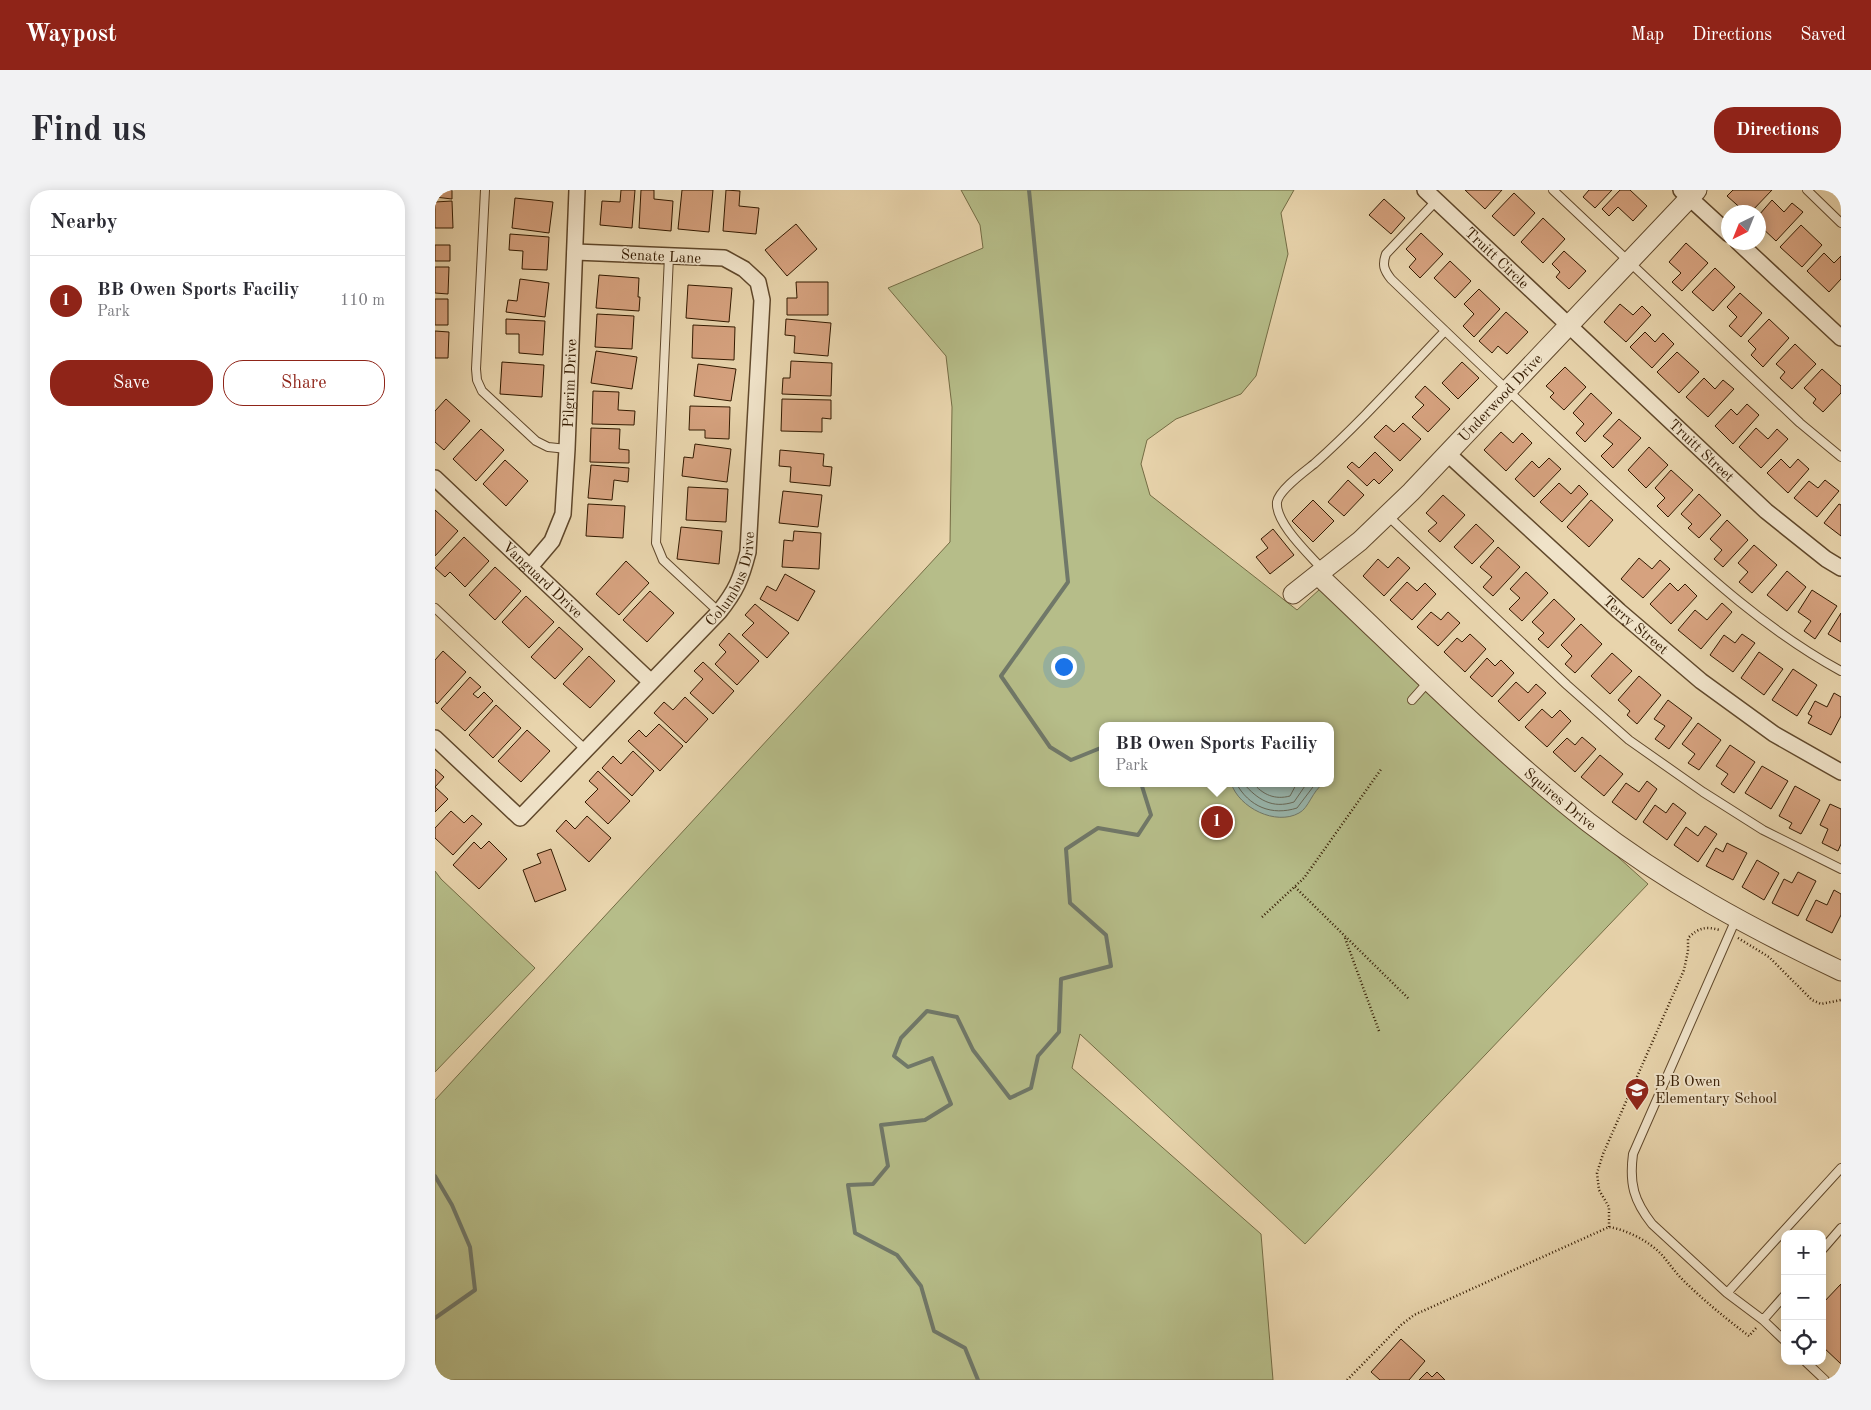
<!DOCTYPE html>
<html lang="en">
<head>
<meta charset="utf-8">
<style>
  body { margin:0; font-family:"Old Standard TT",serif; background:#f2f2f3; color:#2b2b33 }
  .controls { position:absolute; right:15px; bottom:15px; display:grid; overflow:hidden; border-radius:10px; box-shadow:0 2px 12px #0003 }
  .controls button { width:45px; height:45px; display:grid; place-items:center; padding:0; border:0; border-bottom:1px solid #e1e1e2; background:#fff; color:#2b2b33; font:25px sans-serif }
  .compass { position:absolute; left:1286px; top:15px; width:45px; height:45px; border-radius:50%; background:#fff; box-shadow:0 2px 12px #0003; rotate:223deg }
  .you { position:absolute; left:628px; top:476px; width:18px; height:18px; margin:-12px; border:4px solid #fff; border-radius:50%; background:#1a73e8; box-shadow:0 0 0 8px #1a73e833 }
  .badge { display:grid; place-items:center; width:32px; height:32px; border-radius:50%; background:#8f2418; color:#fff; font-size:16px; font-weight:700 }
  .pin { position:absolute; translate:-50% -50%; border:2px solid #fff; box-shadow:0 1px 5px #0006 }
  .popup { position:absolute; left:664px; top:532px; width:235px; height:65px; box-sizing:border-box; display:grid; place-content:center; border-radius:10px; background:#fff; filter:drop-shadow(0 1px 4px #0005); font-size:16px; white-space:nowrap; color:#7c7c81 }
  .popup b { font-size:19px; color:#2b2b33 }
  .popup::after { content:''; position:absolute; left:50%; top:100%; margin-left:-10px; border:10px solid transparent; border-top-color:#fff }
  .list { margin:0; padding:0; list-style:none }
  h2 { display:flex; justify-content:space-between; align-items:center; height:65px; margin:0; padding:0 20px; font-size:21px }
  h2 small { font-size:16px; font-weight:400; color:#7c7c81 }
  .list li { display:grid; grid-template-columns:32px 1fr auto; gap:15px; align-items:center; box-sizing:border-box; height:90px; padding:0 20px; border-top:1px solid #e1e1e2 }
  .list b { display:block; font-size:19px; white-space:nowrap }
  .list p { margin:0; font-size:16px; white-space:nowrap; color:#7c7c81 }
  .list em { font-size:16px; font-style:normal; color:#7c7c81 }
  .actions { display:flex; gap:10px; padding:15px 20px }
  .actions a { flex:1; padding:11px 0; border:1px solid #8f2418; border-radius:20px; text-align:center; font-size:18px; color:#8f2418 }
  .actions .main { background:#8f2418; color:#fff }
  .icon { flex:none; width:28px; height:28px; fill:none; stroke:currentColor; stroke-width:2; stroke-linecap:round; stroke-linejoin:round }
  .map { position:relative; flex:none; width:1406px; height:1190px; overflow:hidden; border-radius:20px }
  header { display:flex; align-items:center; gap:30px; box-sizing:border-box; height:70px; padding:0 25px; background:#8f2418; color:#fff }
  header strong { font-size:24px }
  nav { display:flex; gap:28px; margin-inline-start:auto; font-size:18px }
  .intro { display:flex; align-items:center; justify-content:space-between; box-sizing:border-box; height:120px; padding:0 30px }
  h1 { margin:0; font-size:35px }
  .button { padding:12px 22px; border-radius:20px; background:#8f2418; color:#fff; font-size:18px; font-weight:700 }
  main { display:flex; gap:30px; padding:0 30px }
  aside { flex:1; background:#fff; border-radius:20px; box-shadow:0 2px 12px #0003 }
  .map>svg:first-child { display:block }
  .green { fill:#b6bd89; stroke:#746c44; fill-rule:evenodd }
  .water { fill:#98b7af; stroke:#707869 }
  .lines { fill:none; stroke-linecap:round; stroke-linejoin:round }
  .shore { stroke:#666858; stroke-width:1 }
  .stream { stroke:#707869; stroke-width:4 }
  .building { fill:#d6a27f; stroke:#331a00 }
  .service-casing { stroke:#60482b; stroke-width:10 }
  .minor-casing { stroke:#60482b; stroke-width:18 }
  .tertiary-casing { stroke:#60482b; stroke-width:21 }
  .path { stroke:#331a00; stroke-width:2.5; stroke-dasharray:1 2.5; stroke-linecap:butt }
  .service { stroke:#f0e3c9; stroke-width:8 }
  .minor { stroke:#f0e3c9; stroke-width:15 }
  .tertiary { stroke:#f0e3c9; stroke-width:19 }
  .labels { text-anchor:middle; stroke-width:4; stroke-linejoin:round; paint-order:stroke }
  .street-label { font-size:15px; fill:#331a00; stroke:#f0e3c9 }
  .poi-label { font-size:15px; fill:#331a00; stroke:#f0e3c9; text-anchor:start }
</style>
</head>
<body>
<header>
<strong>Waypost</strong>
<nav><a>Map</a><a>Directions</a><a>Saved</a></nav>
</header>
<div class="intro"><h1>Find us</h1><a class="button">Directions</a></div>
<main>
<aside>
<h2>Nearby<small></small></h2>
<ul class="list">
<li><span class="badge">1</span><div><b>BB Owen Sports Faciliy</b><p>Park</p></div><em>110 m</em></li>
</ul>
<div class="actions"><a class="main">Save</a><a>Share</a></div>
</aside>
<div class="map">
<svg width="1406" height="1190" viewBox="0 0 1406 1190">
  <rect width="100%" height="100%" fill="#e8d4ac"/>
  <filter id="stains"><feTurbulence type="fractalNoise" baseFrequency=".004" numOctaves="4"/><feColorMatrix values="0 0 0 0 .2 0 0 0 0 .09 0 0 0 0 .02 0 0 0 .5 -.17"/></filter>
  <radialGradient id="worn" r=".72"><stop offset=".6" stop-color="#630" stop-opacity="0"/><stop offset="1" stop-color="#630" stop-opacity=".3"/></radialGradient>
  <path class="green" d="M526 0H859L846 23 853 64 821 186 806 204 741 229 712 250 706 274 715 305 862 420 885 399 1213 694 870 1054 645 844 637 878 826 1044 838 1190H0V910L515 352 517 217 511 166 453 98 548 58 545 35ZM668 536H896V593H668Z
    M0 681 6 689 100 778 0 882Z"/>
  <path class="water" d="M796 593H889C877 601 874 618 864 623 841 636 804 618 796 593Z"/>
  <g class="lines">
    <path class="shore" d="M801 593C814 617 837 626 862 618L881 593
      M808 593C823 610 837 619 859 612L872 593
      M818 593C828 605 840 610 855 606L862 593"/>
    <path class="stream" d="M594 0 633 392 566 486 615 557 636 570 668 557
      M0 986 17 1015 35 1057 40 1100 0 1128
      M543 1190 530 1158 499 1141 486 1096 462 1065 420 1043 413 995 438 994 453 976 446 935 490 930 516 914 497 868 473 877 459 866 466 848 492 821 522 827 538 860 575 908 596 898 603 866 624 842 626 789 676 776 671 745 635 713 631 659 663 638 703 645 716 625 706 593"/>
  </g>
  <path class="building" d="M0 0H17V9L0 7Z
    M186 0H200L197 38 165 35 167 11 185 12Z
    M206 0H219V9L238 11 236 41 204 38Z
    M247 0H278L274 42 243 39Z
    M291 0 305 1 304 16 324 18 321 44 288 41Z
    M1030 0H1067L1050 19Z
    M1154 0H1177L1160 18 1148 7Z
    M1185 0H1195L1212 16 1198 31 1183 17 1174 26 1167 19Z
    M1298 0H1337L1316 22H1310L1292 6Z
    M1079 3 1100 23 1079 46 1057 26Z
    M80 8 118 12 114 43 77 38Z
    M949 9 970 28 956 44 934 25Z
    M1337 10 1349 22 1357 13 1368 22 1341 51 1324 35V25Z
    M17 11 18 38H0V12Z
    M1108 28 1130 49 1108 73 1086 52Z
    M361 34 382 59 352 86 330 60Z
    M1366 35 1387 55 1367 77 1345 57Z
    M986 43 1008 64 985 88 974 77 981 69 971 59Z
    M75 44 114 47 112 80 87 79 88 61 74 60Z
    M1251 53 1273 73 1247 101 1237 92 1246 83 1234 72Z
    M0 55H15V71H0Z
    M1129 61 1151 81 1134 99 1121 87 1125 82 1117 74Z
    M1389 63 1399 73 1406 66V89L1394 102 1372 81Z
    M1015 71 1036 91 1020 108 999 88Z
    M0 77H14L13 104 0 103Z
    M1280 78 1300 97 1278 121 1257 102Z
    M164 85 204 88 203 107H205L204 121 161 118Z
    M85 89 114 93 110 127 71 122 73 110 82 111Z
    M361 92H393V125H352V108H362Z
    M253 95 297 98 294 132 251 128Z
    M1044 99 1065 119 1039 147 1028 136 1039 124 1029 114Z
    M1305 103 1327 123 1306 147 1294 136 1302 127 1292 117Z
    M0 109H13V135H0Z
    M1185 114 1198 125 1207 116 1216 125 1191 152 1169 132Z
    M1071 122 1093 142 1072 164 1063 156 1057 163 1044 151Z
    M162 124 199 126 197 159 160 157Z
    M71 129 110 131 108 165 84 163V144H71Z
    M351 129 396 133 393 166 359 163 360 146 350 145Z
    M1334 129 1354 148 1328 177 1316 165 1321 159 1313 151Z
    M258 135 300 137 299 170 257 168Z
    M0 141 14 142 13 168H0Z
    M1210 142 1220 152 1228 143 1239 154 1217 178 1195 157Z
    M1360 154 1381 174 1357 199 1345 188 1350 182 1341 174Z
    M161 161 202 167 197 199 156 193Z
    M1242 162 1264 182 1244 203 1222 182Z
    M356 171 397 173 396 206 347 204 348 188H355Z
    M67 172 109 175 107 207 65 204Z
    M1027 172 1044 188 1023 209 1007 193Z
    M263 174 301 179 296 211 259 206Z
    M1130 177 1151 197 1129 220 1115 207 1119 203 1111 196Z
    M1387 179 1406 196V203L1388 222 1378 213 1381 209 1369 198Z
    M1269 188 1280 199 1288 190 1299 199 1273 227 1251 207Z
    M990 196 1015 219 993 242 977 227 989 215 980 207Z
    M158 201 184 202 183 220 200 221 199 235 157 234Z
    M1156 203 1177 223 1150 252 1141 243 1149 234 1138 223Z
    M11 209 35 231 9 260 0 252V221Z
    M347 209 396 210V229L387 228V242L346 241Z
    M1312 214 1324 225 1298 254 1280 236 1296 219 1302 225Z
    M255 216 295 217 294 249 270 248V240H254Z
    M1184 229 1206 248 1178 278 1166 266 1178 254 1168 246Z
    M968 233 986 249 965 271 939 247 951 235 959 242Z
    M156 238 185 239 184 259 194 260V273L155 272Z
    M1321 238 1333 249 1342 239 1353 249 1326 278 1304 257Z
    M46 239 69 260 41 291 18 269Z
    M1066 242 1078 253 1087 243 1097 253 1071 281 1049 260Z
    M260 254 296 259 292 292 247 286 249 267 258 268Z
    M1214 257 1233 275 1211 298 1193 280Z
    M345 260 389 264 388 276 397 277 395 296 355 292 356 277 344 276Z
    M940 262 958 280 944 294 939 289 932 296 912 277 917 272 924 278Z
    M1114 268 1126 279 1099 307 1080 289 1097 271 1104 278Z
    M1346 269 1355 278 1363 269 1374 279 1353 303 1332 283Z
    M70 270 93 291 71 316 48 294Z
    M156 275 194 278 193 292 179 290 177 310 153 308Z
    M1236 280 1258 300 1233 327 1222 316 1230 308 1220 298Z
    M913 290 929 305 909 326 893 312Z
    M1390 290 1404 301 1382 327 1359 308 1374 291 1383 298Z
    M1124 293 1136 304 1144 295 1153 304 1127 332 1105 312Z
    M253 297 293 299 291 332 251 330Z
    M348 301 387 305 383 337 344 333Z
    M1264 304 1286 325 1264 348 1253 338 1257 334 1246 324Z
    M1008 305 1030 325 1005 352 993 341 1002 333 991 323Z
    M878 310 899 331 878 352 857 331Z
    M1156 310 1178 330 1154 357 1132 337Z
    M153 314 190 316 188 348 151 346Z
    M1404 314 1406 315V346L1389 333Z
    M0 320 23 341 0 366Z
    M1292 330 1313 350 1288 377 1279 369 1287 360 1275 349Z
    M1041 334 1059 351 1037 374 1019 357Z
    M246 337 287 341 284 374 242 369Z
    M838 339 859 365 835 384 821 367 833 358 826 349Z
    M359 341 386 343 384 379 347 377 349 350 358 351Z
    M29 347 54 371 30 397 15 382 10 387 0 378Z
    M1319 355 1342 375 1317 403 1304 392 1313 382 1303 373Z
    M1063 357 1085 377 1058 406 1048 397 1057 387 1045 377Z
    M963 367 975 378 949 406 928 386 943 369 953 378Z
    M1204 368 1217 379 1225 370 1235 379 1208 408 1186 389Z
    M191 371 214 393 184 425 161 404Z
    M60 377 86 401 60 430 34 405Z
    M1352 381 1371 397 1352 421 1332 405Z
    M1091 382 1113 403 1087 431 1074 419 1085 408 1075 399Z
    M350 384 380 401 363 431 325 409 332 396 341 401Z
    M972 392 982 401 990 393 1001 404 977 430 955 410Z
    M1235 393 1243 401 1250 394 1262 406 1236 434 1215 414Z
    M1377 400 1402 416 1380 449 1369 441 1376 431 1363 422Z
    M215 401 239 423 212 452 188 430Z
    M91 406 119 432 94 458 67 432Z
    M1119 409 1140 429 1113 458 1103 449 1109 443 1097 432Z
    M1287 413 1297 422 1266 459 1243 440 1260 420 1272 430Z
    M320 414 354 443 332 468 307 445 319 433 310 425Z
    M996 422 1006 430 1013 422 1025 433 1003 456 982 437Z
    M1406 423V452L1393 444Z
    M1146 434 1167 454 1140 483 1130 474 1137 466 1126 455Z
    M124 437 148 459 120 489 96 467Z
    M294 443 324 471 302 495 280 474 291 462 284 455Z
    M1035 444 1051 459 1030 482 1009 462 1022 448 1027 452Z
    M1307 444 1320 453 1298 482 1275 465 1289 445 1300 453Z
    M8 461 31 482 2 514 0 511V470Z
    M1324 462 1348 479 1329 505 1306 488Z
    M1177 463 1197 481 1175 504 1156 486Z
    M154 466 180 491 155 518 128 494Z
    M1052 468 1060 476 1066 470 1079 483 1057 507 1035 487Z
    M268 472 299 501 278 524 255 503 268 489 259 481Z
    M1358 479 1382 495 1362 526 1337 510Z
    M1204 486 1226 505 1202 534 1192 525 1195 521 1183 510Z
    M35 487 46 497 38 504 43 508 49 502 58 511 30 541 6 519Z
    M1081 492 1093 503 1101 494 1111 503 1084 531 1063 511Z
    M1399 503 1406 507V526L1396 545 1373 533 1377 526 1373 524 1380 511 1392 517Z
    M250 507 273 529 251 553 219 523 229 512 238 520Z
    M1233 510 1257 528 1234 559 1220 549 1230 536 1219 529Z
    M61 515 86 538 58 568 34 545Z
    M1107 519 1117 528 1125 520 1136 531 1112 557 1090 537Z
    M1263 533 1286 550 1264 580 1253 573 1260 564 1247 554Z
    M224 534 248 556 225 581 193 551 204 540 211 547Z
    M92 540 115 561 86 592 63 571Z
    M1147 547 1161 559 1140 582 1118 562 1132 548 1140 555Z
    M1295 555 1320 572 1299 603 1286 594 1293 584 1281 576Z
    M198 561 219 581 197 606 167 578 178 566 186 574Z
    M1165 565 1188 584 1169 606 1146 587Z
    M1327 576 1353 591 1336 619 1310 603Z
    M0 579 9 587 0 597 13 609 0 622Z
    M163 581 195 611 173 634 150 612 163 599 154 591Z
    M1212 591 1222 599 1201 630 1177 612 1191 593 1204 602Z
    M1360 596 1385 610 1366 644 1354 638 1357 633 1344 626Z
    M1238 613 1251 623 1232 650 1208 632 1220 615 1231 623Z
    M1395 614 1406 619V654L1403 661 1387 653 1393 639 1385 635Z
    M16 621 29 633 37 625 47 634 18 665 0 648V638Z
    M152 626 176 648 154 672 121 641 131 630 140 639Z
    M1270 636 1282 644 1263 672 1239 655 1251 637 1263 646Z
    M54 651 72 669 44 699 18 675 39 652 46 659Z
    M1292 653 1312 663 1298 690 1271 676 1281 658 1288 662Z
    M116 659 131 700 100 712 88 680 106 673 102 664Z
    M1322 670 1344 683 1329 710 1307 697Z
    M1363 682 1381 691 1363 726 1337 713 1349 689 1357 693Z
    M1399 700 1406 704V725L1397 743 1371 730 1381 710 1392 715Z
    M1406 1094V1174L1387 1156V1114Z
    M966 1149 990 1171 974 1190H945L936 1182Z
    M992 1182 997 1187 1002 1182 1010 1190H984Z"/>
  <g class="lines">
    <defs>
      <path id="service" d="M50 0 41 179 42 190 47 201 101 251 113 257 132 259
        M1118 0 1365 233 1406 267
        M1372 0 1406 33
        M1001 11 951 64C947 75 949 80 956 89 1033 163 1111 237 1190 310 1258 372 1325 437 1406 481
        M234 66 221 353 228 370 284 422
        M953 326 1132 495 1194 550 1268 602 1328 640 1406 679
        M888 380C874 364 840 333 842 312 844 300 869 282 879 274 925 233 967 186 1010 141
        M0 418 151 560
        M977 510 993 492
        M1301 729 1198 964C1194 994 1199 1011 1217 1034L1292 1103 1328 1130 1350 1151
        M1387 1060 1406 1038
        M1292 1103 1406 978
        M1328 1130 1350 1105
        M1370 1171 1390 1190"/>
      <g id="minor">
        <path id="s1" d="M990 0 1331 321 1391 369 1406 378"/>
        <path d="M1246 0 1294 44"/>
        <path d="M1303 52 1406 148"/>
        <path id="s2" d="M1013 264 1184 421 1266 491 1339 544 1406 582"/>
        <path id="s3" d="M0 288 215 491"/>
        <path id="s4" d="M95 377 117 351 128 324 132 259 142 0"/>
        <path id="s5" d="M0 548 85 628 284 422C301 401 306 389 313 362L327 110 323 92 309 79 289 68 140 62"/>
      </g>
      <g id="tertiary">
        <path id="s6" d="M883 385C970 467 1058 557 1153 632 1230 692 1317 739 1406 781"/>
        <path id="s7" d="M858 404 925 351 976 302 1262 0"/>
      </g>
    </defs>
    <use href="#service" class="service-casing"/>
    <use href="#minor" class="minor-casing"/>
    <use href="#tertiary" class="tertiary-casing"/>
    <path class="path" d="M860 697 974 809
      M827 727 869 688 947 578
      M910 748 944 841
      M1303 748 1334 767 1377 810 1386 814 1406 810
      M1174 1037V1017L1164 1000 1162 983 1168 964 1249 780 1253 761V748C1264 738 1269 736 1285 740
      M912 1190 966 1135 979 1125 1174 1037C1192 1040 1214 1051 1227 1065 1234 1073 1239 1081 1247 1089 1267 1109 1290 1128 1314 1146L1322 1137"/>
    <use href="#service" class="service"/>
    <use href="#minor" class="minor"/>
    <use href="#tertiary" class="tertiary"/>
  </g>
  <defs>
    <symbol id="school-pin" viewBox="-11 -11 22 30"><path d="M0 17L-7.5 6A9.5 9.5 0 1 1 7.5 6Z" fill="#8f2418" stroke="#f0e3c9"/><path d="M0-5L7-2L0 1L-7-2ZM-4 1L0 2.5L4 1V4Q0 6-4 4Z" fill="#fff"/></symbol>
  </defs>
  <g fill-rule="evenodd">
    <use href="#school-pin" x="1188" y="886" width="28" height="38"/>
  </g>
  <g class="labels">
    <g class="street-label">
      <text transform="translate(226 66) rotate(3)" y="5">Senate Lane</text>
      <text dy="5" stroke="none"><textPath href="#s1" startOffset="99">Truitt Circle</textPath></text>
      <text dy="5" stroke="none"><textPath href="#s4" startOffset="194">Pilgrim Drive</textPath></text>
      <text dy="5" stroke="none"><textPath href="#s7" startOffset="286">Underwood Drive</textPath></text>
      <text dy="5" stroke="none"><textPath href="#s1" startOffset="380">Truitt Street</textPath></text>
      <text dy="5" stroke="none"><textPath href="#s5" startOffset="439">Columbus Drive</textPath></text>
      <text dy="5" stroke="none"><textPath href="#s3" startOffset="148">Vanguard Drive</textPath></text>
      <text dy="5" stroke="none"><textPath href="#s2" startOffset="254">Terry Street</textPath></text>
      <text dy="5" stroke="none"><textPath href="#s6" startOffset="330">Squires Drive</textPath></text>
    </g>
    <g class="poi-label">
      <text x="1220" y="896">B B Owen<tspan x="1220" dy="17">Elementary School</tspan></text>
    </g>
  </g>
  <rect width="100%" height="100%" filter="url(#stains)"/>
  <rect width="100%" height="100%" fill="url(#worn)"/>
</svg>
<div class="controls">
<button>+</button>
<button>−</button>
<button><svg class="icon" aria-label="locate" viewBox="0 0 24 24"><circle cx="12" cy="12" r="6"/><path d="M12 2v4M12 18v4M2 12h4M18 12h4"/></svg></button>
</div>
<svg class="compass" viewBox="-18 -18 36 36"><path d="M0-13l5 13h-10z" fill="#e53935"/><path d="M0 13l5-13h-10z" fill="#7c7c81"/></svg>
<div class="you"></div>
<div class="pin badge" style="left:782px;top:632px">1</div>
<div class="popup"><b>BB Owen Sports Faciliy</b>Park</div>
</div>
</main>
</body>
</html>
